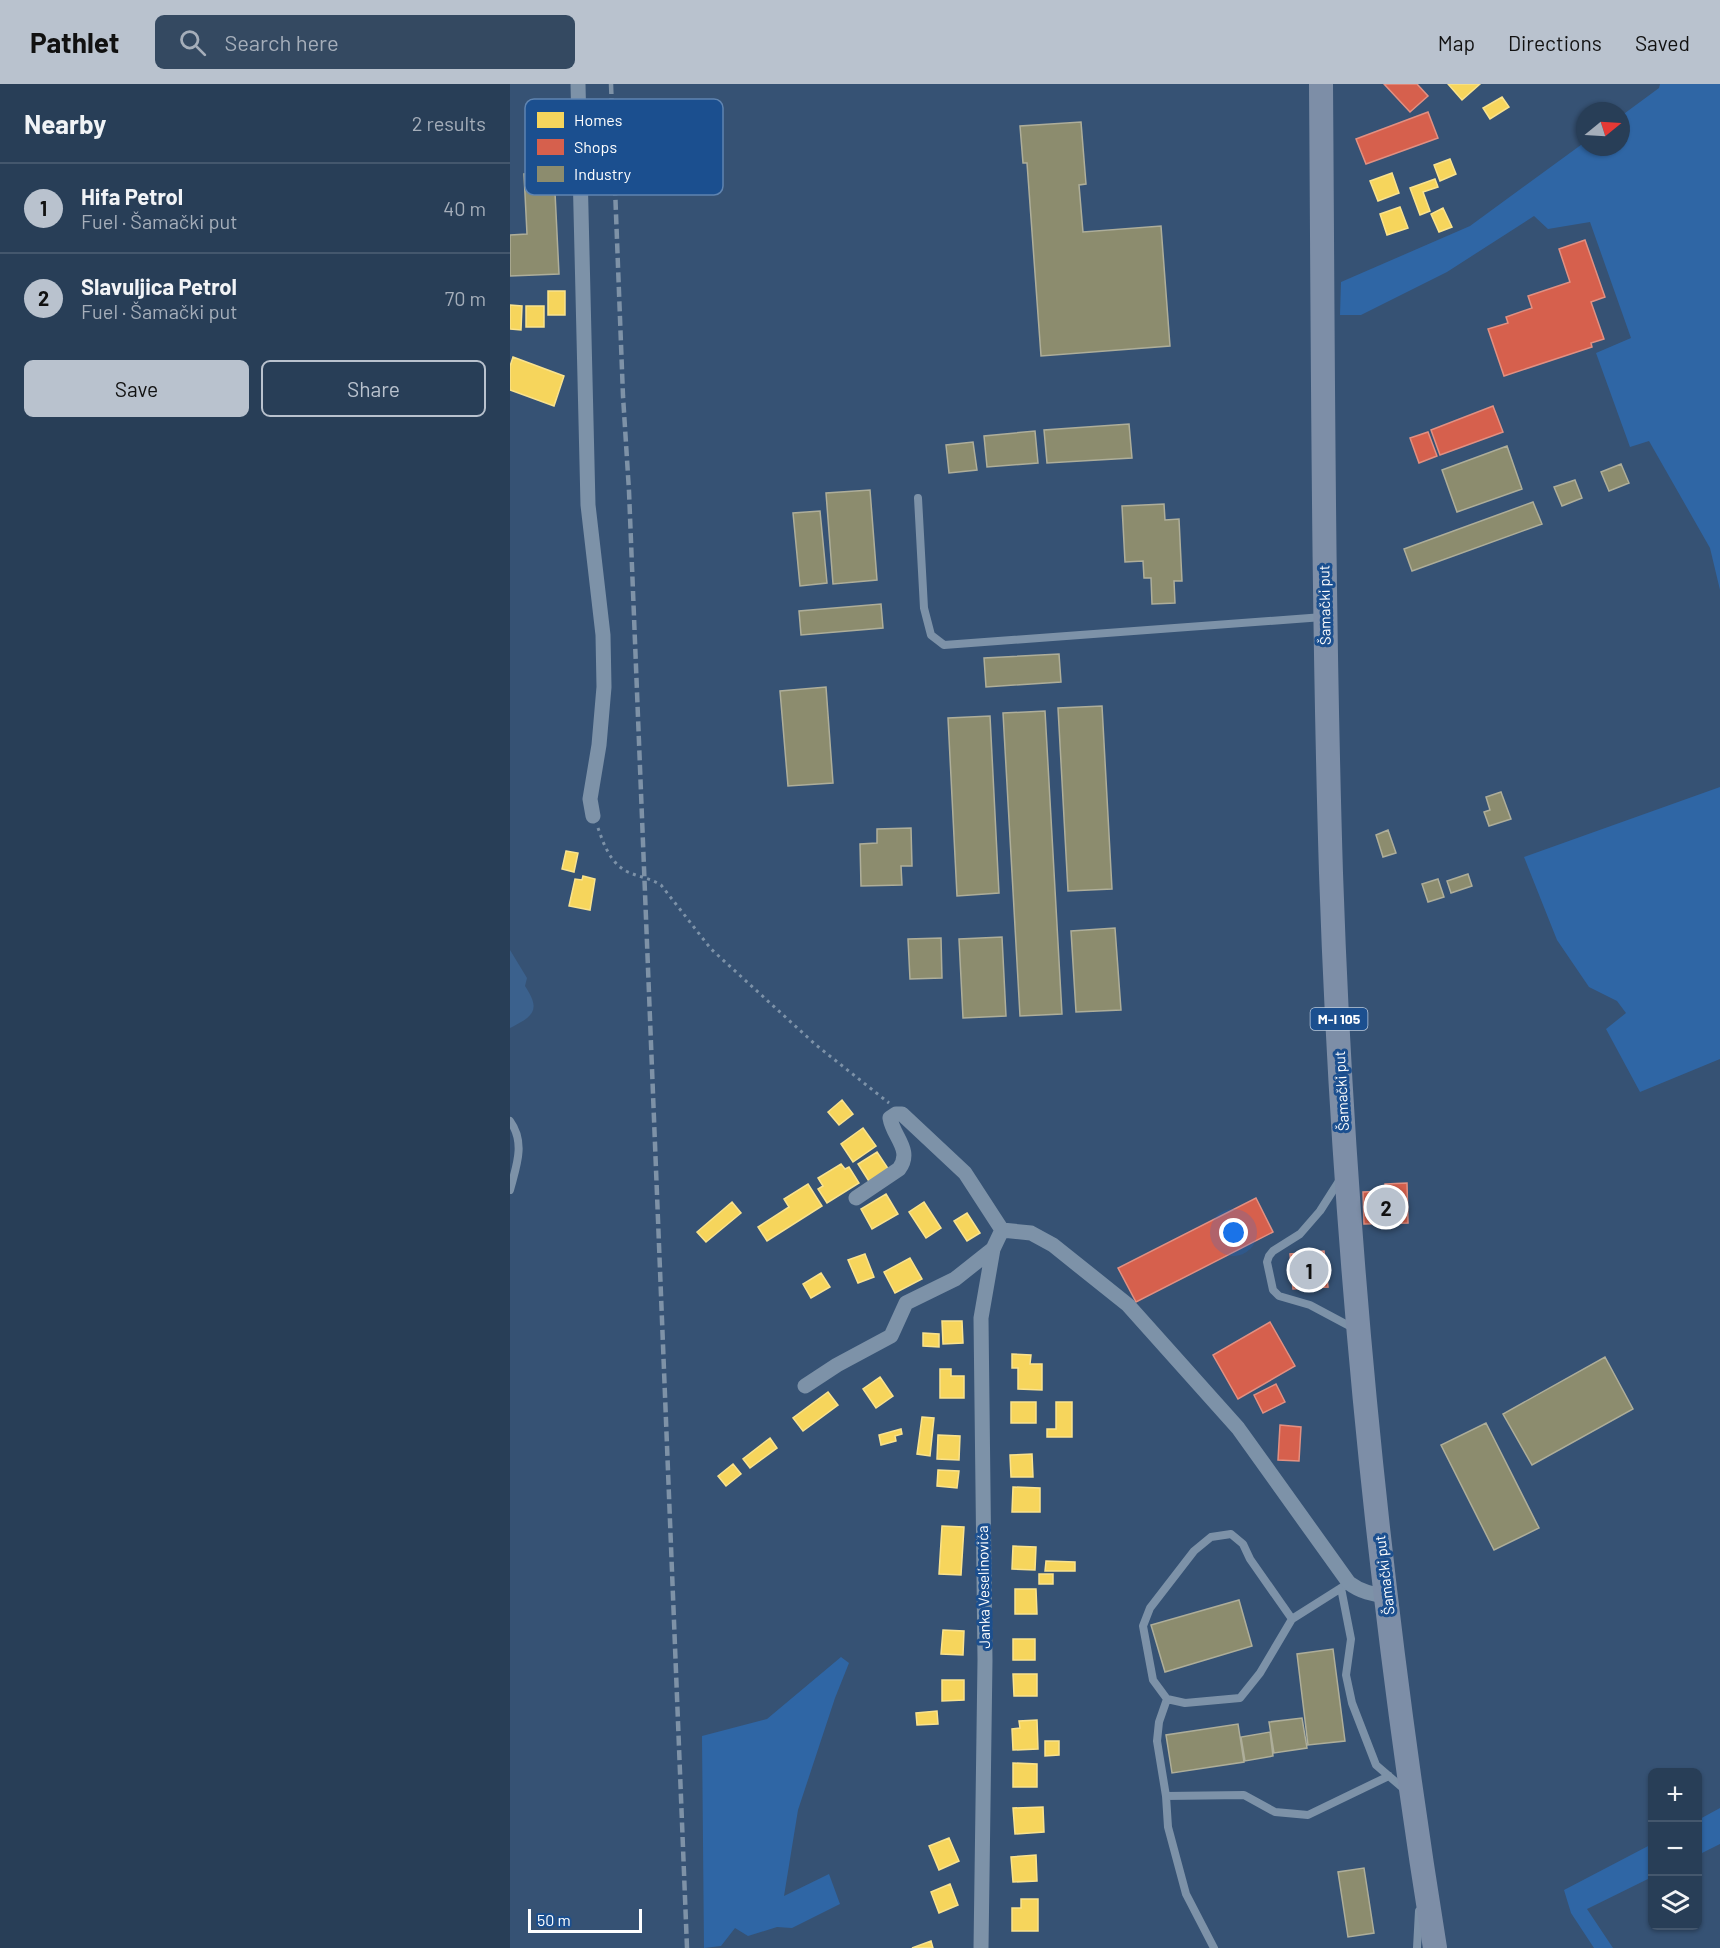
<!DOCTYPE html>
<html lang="en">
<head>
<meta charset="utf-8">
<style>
  body { margin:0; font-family:Barlow,sans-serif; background:#344961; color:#f1f3f6 }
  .controls { position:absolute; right:18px; bottom:18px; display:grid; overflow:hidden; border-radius:9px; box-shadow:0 2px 4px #0004 }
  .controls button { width:54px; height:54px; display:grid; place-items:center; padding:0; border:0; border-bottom:2px solid #44576d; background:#283e57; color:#f1f3f6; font:30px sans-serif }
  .compass { position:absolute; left:1066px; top:18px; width:54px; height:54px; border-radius:50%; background:#283e57; box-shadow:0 2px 4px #0004; rotate:72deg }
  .scale { position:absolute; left:18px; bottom:15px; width:114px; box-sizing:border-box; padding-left:6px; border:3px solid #fff; border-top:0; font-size:16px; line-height:21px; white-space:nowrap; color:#fff; -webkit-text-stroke:4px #1b4f8f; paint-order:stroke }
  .you { position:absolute; left:724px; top:1149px; width:21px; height:21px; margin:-15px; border:4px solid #fff; border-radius:50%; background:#1a73e8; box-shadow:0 0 0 9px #1a73e833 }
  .badge { display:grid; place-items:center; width:39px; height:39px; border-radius:50%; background:#b9c2ce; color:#111; font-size:20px; font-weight:700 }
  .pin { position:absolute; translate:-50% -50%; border:3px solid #fff; box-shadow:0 2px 6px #0006 }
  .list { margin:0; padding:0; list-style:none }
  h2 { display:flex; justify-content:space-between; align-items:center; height:78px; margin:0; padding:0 24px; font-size:26px }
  h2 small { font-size:20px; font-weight:400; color:#a5aeba }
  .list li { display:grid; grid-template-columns:39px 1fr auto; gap:18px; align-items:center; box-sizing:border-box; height:90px; padding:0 24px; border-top:2px solid #44576d }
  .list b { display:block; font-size:22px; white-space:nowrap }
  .list p { margin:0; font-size:20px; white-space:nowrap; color:#a5aeba }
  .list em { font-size:20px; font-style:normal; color:#a5aeba }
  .actions { display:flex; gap:12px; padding:18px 24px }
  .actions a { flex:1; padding:14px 0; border:2px solid #b9c2ce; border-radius:9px; text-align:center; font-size:21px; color:#b9c2ce }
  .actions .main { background:#b9c2ce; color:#111 }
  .icon { flex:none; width:33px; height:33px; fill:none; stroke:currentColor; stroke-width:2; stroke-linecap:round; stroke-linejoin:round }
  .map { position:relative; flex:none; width:1210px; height:1864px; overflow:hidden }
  header { display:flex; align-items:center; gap:36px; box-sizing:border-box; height:84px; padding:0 30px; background:#b9c2ce; color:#111 }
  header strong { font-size:28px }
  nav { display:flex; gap:33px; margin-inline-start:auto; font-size:21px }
  .search { width:420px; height:54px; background:#344961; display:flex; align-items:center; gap:15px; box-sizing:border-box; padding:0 21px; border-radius:9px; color:#a5aeba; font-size:22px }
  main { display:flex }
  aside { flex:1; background:#283e57 }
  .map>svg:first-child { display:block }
  .green { fill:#2f66a5 }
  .water { fill:#3b618d }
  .homes { fill:#f6d55c; stroke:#f9e28d; stroke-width:1.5 }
  .shops { fill:#d6604d; stroke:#e29082; stroke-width:1.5 }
  .industry { fill:#8c8c6e; stroke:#aeae9a; stroke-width:1.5 }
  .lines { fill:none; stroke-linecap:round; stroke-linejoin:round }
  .path { stroke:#7d92a8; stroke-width:3; stroke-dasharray:3 4.5; stroke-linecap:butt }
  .service { stroke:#7d92a8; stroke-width:8 }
  .minor { stroke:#7d92a8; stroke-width:15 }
  .primary { stroke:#7d8ea7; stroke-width:24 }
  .rail { stroke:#7e92a7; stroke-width:4.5; stroke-dasharray:10 4.5; stroke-linecap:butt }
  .labels { text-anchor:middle; stroke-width:6; stroke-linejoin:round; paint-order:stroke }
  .shield { fill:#1b4f8f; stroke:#bbcadd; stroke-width:1.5 }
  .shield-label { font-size:14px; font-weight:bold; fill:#fff }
  .street-label { font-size:15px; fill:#fff; stroke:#1b4f8f }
  .key { fill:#1b4f8f; stroke:#5f84b1; stroke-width:1.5 }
  .key-label { font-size:16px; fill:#fff }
</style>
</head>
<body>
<header>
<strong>Pathlet</strong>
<div class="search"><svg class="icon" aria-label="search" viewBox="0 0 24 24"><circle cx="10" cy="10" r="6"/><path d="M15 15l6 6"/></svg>Search here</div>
<nav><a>Map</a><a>Directions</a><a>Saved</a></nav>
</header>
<main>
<aside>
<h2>Nearby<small>2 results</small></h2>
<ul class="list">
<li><span class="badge">1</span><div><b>Hifa Petrol</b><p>Fuel · Šamački put</p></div><em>40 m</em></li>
<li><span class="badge">2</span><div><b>Slavuljica Petrol</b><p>Fuel · Šamački put</p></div><em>70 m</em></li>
</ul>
<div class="actions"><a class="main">Save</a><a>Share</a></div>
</aside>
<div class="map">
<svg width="1210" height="1864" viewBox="0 0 1210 1864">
  <rect width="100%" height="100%" fill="#365274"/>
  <path class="green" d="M1150 0H1210V506L1200 464 1139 357 1120 363 1086 269 1121 254 1080 138 1038 145 1024 132 937 188 851 231H830L831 198 960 142 1075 58V63H1111V32L1149 4Z
    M1210 703V975L1130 1008 1096 945 1116 929 1107 917 1079 903 1047 856 1014 773Z
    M331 1573 339 1579 325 1614 288 1726 274 1812 319 1790 330 1820 282 1844 267 1843 238 1852 225 1844 211 1862 194 1864 192 1652 257 1635Z
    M1210 1724V1760L1188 1771V1736Z
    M1142 1760V1793L1077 1825 1103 1864H1084L1061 1829 1054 1806Z"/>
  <path class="water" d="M0 866 17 894 15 902C31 926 24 932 0 944Z"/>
  <path class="homes" d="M938 0H970L952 16Z
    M992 13 999 23 980 35 973 24Z
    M940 75 946 90 930 97 924 81Z
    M882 89 889 109 868 117 860 97Z
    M925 95 928 103 913 108 920 127 910 131 900 104Z
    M890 123 898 144 877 151 870 130Z
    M933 124 942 143 929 148 921 130Z
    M38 207H55V231H38Z
    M0 221 12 222 11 246 0 245Z
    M16 222H34V243H16Z
    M3 273 54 292 44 322 0 306V282Z
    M56 767 68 769 64 788 52 785Z
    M73 792 85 795 80 826 59 822 65 795 72 796Z
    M332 1016 343 1030 329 1041 318 1028Z
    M353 1044 366 1062 343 1078 331 1060Z
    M367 1068 379 1086 360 1099 348 1080Z
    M331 1080 335 1085 339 1083 349 1099 317 1119 308 1105 313 1102 308 1094Z
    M298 1100 312 1122 257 1157 248 1143 279 1123 274 1115Z
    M376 1110 388 1130 362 1145 351 1125Z
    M222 1118 231 1129 196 1158 187 1148Z
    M414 1118 431 1144 416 1154 399 1128Z
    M457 1129 470 1149 457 1157 444 1137Z
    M355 1170 364 1193 348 1199 338 1176Z
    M400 1174 412 1195 385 1209 374 1188Z
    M311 1189 320 1203 301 1214 293 1200Z
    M432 1237H452L453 1259 433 1260Z
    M413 1249 429 1250V1263L413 1262Z
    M502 1270 521 1271 520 1280H532V1306L508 1305V1284H502Z
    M430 1285H441V1292H454V1314H430Z
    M370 1293 383 1312 366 1324 353 1305Z
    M318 1308 328 1321 293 1347 283 1334Z
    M501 1318H526V1339H501Z
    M546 1318H562V1353H537V1345H546Z
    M412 1333 424 1334 420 1372 407 1370Z
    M391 1345 392 1350 385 1352 386 1357 371 1361 369 1351Z
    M428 1351 450 1352 449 1376 427 1375Z
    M260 1354 267 1364 240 1384 233 1375Z
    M522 1370 523 1393H501L500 1371Z
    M223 1380 231 1390 216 1402 208 1392Z
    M428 1386 449 1387 447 1404 427 1402Z
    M503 1403 530 1404V1428H502Z
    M432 1442 454 1443 451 1491 429 1490Z
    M503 1462 526 1463 525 1486 502 1485Z
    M536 1477 565 1478V1487H535Z
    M529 1490H543V1500H529Z
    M505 1505H526L527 1530H505Z
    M433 1546 454 1547 453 1571 431 1570Z
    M503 1555H525V1576H503Z
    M503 1590H527V1612H504Z
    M432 1596H454V1616L432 1617Z
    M427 1627 428 1640 407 1641 406 1629Z
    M527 1636 528 1665 503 1666 502 1645 510 1644 509 1637Z
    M535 1657H549V1671L535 1672Z
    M503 1679 527 1680V1703H503Z
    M533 1723 534 1748 505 1750 503 1724Z
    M439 1754 449 1777 429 1786 419 1762Z
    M526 1771 527 1797 503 1798 501 1773Z
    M440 1800 448 1821 429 1829 421 1808Z
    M511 1815H528V1847H502V1824H511Z
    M421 1857 423 1864H402Z"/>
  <path class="shops" d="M874 0H907L918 12 900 28Z
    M918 28 928 54 856 80 846 55Z
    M1075 156 1095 213 1081 218 1094 255 1081 259 1082 263 994 292 978 245 998 239 996 233 1022 224 1018 212 1060 198 1049 165Z
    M983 322 993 348 930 371 921 346Z
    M918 348 927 372 909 379 900 354Z
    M897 1099 898 1139 854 1140 853 1108 875 1107V1100Z
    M746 1114 763 1148 626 1218 608 1184Z
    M814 1167 818 1203 783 1205 780 1170Z
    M760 1238 785 1282 728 1315 703 1271Z
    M766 1300 775 1318 753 1329 744 1311Z
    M770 1341 791 1343 789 1377 768 1376Z"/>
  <path class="industry" d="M571 38 576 100 569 101 573 148 651 142 660 262 531 272 517 79H513L510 42Z
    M44 88 49 190 0 192V151L17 150 14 90Z
    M619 340 622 374 537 379 534 346Z
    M525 347 528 379 477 383 474 352Z
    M463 358 467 386 439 389 436 361Z
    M997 362 1012 405 947 428 932 386Z
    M1111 380 1119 399 1099 407 1091 388Z
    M1065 396 1072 414 1052 422 1044 403Z
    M360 406 367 496 323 500 316 409Z
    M1023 418 1032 440 902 487 894 465Z
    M654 420 655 436 669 435 672 497H664L665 519 642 520 641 494H634L633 477 615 478 612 422Z
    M310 427 317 499 290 502 283 429Z
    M371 520 373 544 291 551 289 527Z
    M549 570 551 598 476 603 474 574Z
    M316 603 323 699 278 702 270 607Z
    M592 622 602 805 558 807 548 624Z
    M535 627 552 930 510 932 493 629Z
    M480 632 489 809 447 812 438 634Z
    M991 708 1001 735 979 742 974 728 980 726 976 713Z
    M401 744 402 782H391L392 801 351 802 350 760 367 759V745Z
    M878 746 886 769 873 773 866 751Z
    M958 790 962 802 941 809 937 797Z
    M928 795 934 813 918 818 912 800Z
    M605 844 611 926 566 928 561 847Z
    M492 853 496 932 453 934 449 855Z
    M431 854 432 894 400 895 398 855Z
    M1095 1273 1123 1325 1022 1381 993 1330Z
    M976 1339 1029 1444 984 1466 931 1361Z
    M729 1516 742 1562 655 1588 641 1541Z
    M823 1565 835 1657 798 1661 787 1570Z
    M792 1634 797 1664 764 1669 759 1638Z
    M728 1640 734 1678 662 1689 656 1651Z
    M760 1648 763 1672 735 1677 731 1653Z
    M854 1784 864 1849 838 1853 828 1788Z"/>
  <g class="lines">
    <path class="path" d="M88 744C94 761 100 778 116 787 128 793 140 794 151 801L201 865 306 961 379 1019"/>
    <path class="service" d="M408 414 414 524 421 551 434 561 813 533
      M0 1037C16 1059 6 1083 0 1106
      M831 1094 810 1127 790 1150 763 1167 759 1172 757 1178 763 1206 769 1212 800 1221 845 1245
      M831 1504 841 1555 836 1591 842 1619 866 1681 894 1705
      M782 1535 740 1475 733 1460 721 1450 701 1453 684 1467 640 1524 633 1542 643 1596 657 1615 675 1619 730 1614 750 1589 782 1535 839 1499
      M657 1615 649 1638 647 1657 656 1712 658 1743 676 1810 704 1864
      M656 1712 734 1711 765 1728 798 1731 879 1692
      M907 1864 909 1827"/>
    <path class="minor" d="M68 0 78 421 93 551 94 603 89 661 80 715 83 732
      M346 1114 389 1085C403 1066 383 1053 380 1034L386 1030H392L455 1089 492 1146 521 1149 543 1161 618 1221 728 1344 839 1499C851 1508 862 1510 877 1512
      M295 1302 327 1281 381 1252 396 1219 445 1195 483 1165
      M471 1864 475 1576 471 1234 483 1165 492 1146"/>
    <path class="primary" d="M811 0C813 263 813 526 821 789 833 1148 868 1510 925 1864"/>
    <path class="rail" d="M101 0 113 312 119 407 177 1864"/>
  </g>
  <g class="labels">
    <rect class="shield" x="800.5" y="924" width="57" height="22" rx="4.5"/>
    <g class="shield-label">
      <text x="829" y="940">M-I 105</text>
    </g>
    <g class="street-label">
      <text transform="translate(815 521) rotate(-91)" y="5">Šamački put</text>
      <text transform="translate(832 1007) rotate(-93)" y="5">Šamački put</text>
      <text transform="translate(875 1491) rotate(-97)" y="5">Šamački put</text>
      <text transform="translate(474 1503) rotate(-91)" y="5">Janka Veselinovića</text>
    </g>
  </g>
  <rect x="15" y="15" width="198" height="96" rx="9" class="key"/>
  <rect x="27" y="28" width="27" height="16" fill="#f6d55c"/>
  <rect x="27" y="55" width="27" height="16" fill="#d6604d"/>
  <rect x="27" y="82" width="27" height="16" fill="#8c8c6e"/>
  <g class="key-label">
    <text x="64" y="42">Homes</text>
    <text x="64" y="69">Shops</text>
    <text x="64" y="96">Industry</text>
  </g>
</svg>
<div class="controls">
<button>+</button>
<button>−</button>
<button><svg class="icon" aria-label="layers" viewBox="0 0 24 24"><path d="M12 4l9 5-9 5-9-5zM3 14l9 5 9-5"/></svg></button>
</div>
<svg class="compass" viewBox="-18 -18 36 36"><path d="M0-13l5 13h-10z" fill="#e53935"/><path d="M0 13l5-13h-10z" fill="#a5aeba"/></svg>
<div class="scale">50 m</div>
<div class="you"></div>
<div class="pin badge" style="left:799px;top:1186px">1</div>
<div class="pin badge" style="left:876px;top:1123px">2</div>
</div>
</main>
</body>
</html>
